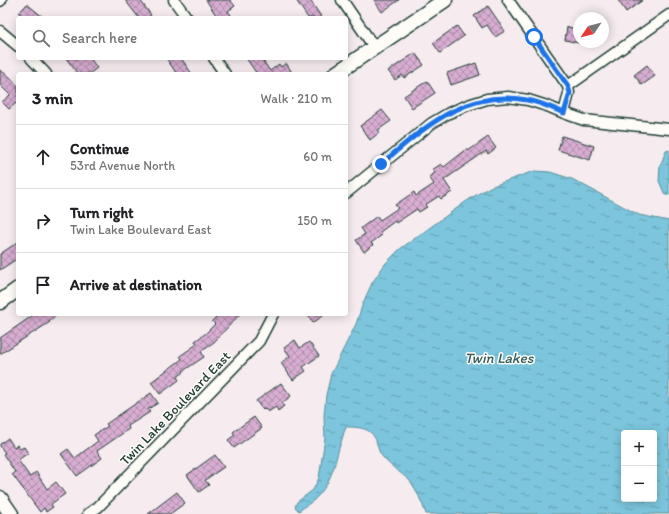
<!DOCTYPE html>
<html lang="en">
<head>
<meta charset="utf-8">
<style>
  body { margin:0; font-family:Itim,sans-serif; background:#f2f2f2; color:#202124 }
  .controls { position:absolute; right:12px; bottom:12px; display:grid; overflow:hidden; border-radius:4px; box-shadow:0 2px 10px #0003 }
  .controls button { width:36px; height:36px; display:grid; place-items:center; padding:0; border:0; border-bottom:1px solid #e0e0e0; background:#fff; color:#202124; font:20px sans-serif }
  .compass { position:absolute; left:573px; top:12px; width:36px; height:36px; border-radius:50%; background:#fff; box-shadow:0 2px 10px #0003; rotate:235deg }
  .stop { position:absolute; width:12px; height:12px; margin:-9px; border:3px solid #1a73e8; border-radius:50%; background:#fff }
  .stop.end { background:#1a73e8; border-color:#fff; box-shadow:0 1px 4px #0008 }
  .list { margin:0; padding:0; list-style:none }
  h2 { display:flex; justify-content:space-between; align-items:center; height:52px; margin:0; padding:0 16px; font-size:17px }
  h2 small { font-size:13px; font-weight:400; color:#757577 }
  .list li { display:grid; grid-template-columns:26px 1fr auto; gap:12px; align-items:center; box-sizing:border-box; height:64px; padding:0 16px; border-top:1px solid #e0e0e0 }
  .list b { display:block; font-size:15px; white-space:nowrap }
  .list p { margin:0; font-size:13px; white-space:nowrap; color:#757577 }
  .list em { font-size:13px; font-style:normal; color:#757577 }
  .icon { flex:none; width:22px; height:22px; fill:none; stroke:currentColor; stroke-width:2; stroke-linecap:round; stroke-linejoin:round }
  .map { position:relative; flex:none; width:669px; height:514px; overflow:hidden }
  .search { position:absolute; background:#fff; box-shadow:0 2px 10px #0003; left:16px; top:16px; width:332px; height:44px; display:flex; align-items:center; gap:10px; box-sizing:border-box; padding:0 14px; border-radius:4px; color:#757577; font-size:15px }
  .panel { position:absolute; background:#fff; box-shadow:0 2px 10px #0003; left:16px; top:72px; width:332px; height:244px; border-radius:4px }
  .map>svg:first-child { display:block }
  .water { fill:url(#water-ripples); stroke:#578f99; fill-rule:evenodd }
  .building { fill:url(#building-cross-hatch); stroke:#1f3d34 }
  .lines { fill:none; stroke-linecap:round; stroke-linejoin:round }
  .street-casing { stroke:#1f3d34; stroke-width:13 }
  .secondary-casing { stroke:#1f3d34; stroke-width:17 }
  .street { stroke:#fdfcf7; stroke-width:10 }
  .secondary { stroke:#fdfcf7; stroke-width:14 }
  .route { stroke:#1a73e8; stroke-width:5 }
  .labels { text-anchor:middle; stroke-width:3; stroke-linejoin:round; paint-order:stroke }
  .street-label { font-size:14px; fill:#1f3d34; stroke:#fdfcf7 }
  .water-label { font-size:15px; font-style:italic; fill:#365f5e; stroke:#fdfcf7 }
</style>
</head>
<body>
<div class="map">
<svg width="669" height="514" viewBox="0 0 669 514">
  <defs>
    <pattern id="water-ripples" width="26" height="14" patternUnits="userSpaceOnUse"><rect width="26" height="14" fill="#7cc5dc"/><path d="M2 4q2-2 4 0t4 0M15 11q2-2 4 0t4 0" fill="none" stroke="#65a1b3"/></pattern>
    <pattern id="building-cross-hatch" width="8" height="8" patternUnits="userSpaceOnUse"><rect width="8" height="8" fill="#d8add2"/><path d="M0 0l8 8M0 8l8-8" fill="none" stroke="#af8eab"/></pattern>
  </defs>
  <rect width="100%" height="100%" fill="#f6ecf0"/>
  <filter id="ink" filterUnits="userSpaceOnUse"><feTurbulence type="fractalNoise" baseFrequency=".025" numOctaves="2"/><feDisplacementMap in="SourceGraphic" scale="8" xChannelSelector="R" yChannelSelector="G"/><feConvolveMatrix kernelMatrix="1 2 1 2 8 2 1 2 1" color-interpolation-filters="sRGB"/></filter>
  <g filter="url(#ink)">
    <path class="water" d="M669 150V195H665L659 181 660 166 666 151Z
      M534 171 550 172 572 179 639 215 669 221V514H426C422 503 417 490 410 481 401 472 386 464 380 453 376 445 378 439 370 432 364 427 352 427 346 427 343 434 342 441 339 448 334 468 330 485 314 500 309 504 304 507 299 511L295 507 297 502 313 490 319 478 325 438 324 416 326 395 331 374 356 324 363 303 372 283 385 264 400 249 471 198 490 187ZM624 433H654V499H624Z"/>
    <path class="building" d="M125 0H140L151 15 147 18H139Z
      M206 0H230L235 6 228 11 233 18H218Z
      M296 0H310L322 18H308Z
      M374 0H399L382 12Z
      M618 0H643L626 12Z
      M27 4 44 18H25L19 13Z
      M488 6 505 31 495 37 487 25 482 28 474 16Z
      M457 26 464 36 440 53 433 43Z
      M567 27 579 29V43L565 40Z
      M415 53 424 65 404 78 402 75 395 80 388 71Z
      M66 58H90L97 68 89 74H78Z
      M166 58H181L192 74H177Z
      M246 58H261L270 71 279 64 281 67 286 63 293 74H257Z
      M476 63 480 75 451 85 447 73Z
      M647 65 655 76 642 85 634 75Z
      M0 70 10 77 18 86V105L16 103 9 109 2 102 10 95 0 85Z
      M427 81 435 93 412 108 404 96Z
      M382 110 391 121 378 130 380 132 370 140 360 126Z
      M562 136 594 146 590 160 558 150Z
      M488 137 496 148 488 154 486 151 444 180 452 192 441 199 439 196 425 205 427 207 419 212 417 209 396 223 395 221 380 232 382 235 371 243 373 245 364 252 356 240 365 234 361 228 377 216 380 220 398 208 395 205 414 192 416 196 434 184 429 177 435 173 432 170 441 164 444 167 467 149 468 151Z
      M18 242V258L0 270V254Z
      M35 314H59L49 321 50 322 0 354V338Z
      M219 314H240L214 342 201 351 204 357 183 371 184 372 177 377 179 380 160 394 151 382 182 359 180 356 197 344 195 341 205 334 215 324 212 321Z
      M307 314H325L313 323Z
      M295 340 300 348 309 342 319 356 303 367 306 371 293 380 281 363 290 356 284 348Z
      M281 383 291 396 282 403 284 406 278 411 276 407 268 412 265 408 263 410 256 401Z
      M151 393 158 403 148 409 150 412 128 426 129 429 97 451 102 458 77 476 61 454 68 449 75 458 98 441 94 435 108 426 106 424Z
      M254 417 262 428 234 448 228 440 235 435 233 432Z
      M8 438 14 447 18 445 20 449 24 447 28 453 18 460 30 477 36 472 47 489 56 482 65 494 51 504 53 507 46 512 44 508 40 512 12 474 15 472 3 454 5 453 0 446V444Z
      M215 455 224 467 205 480 209 485 199 492 187 475Z
      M177 492 185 503 170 514H148Z"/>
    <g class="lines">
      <defs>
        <path id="street" d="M174 0 187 18
          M342 0 374 47
          M508 0 568 86 569 93 564 113
          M0 1 1 0
          M0 31 18 46
          M31 58 46 74
          M214 58 225 74
          M568 86 669 15
          M346 193 432 123 449 113 468 105 487 99 508 97 528 100 547 106 564 113 584 120 669 129
          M88 514 98 507 259 341 273 314"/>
        <path id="secondary" d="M335 74 445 0
          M0 302 18 289
          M0 498 11 514"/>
      </defs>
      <use href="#street" class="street-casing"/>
      <use href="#secondary" class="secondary-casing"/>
      <use href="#street" class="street"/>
      <use href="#secondary" class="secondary"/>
    </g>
  </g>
  <g class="lines" filter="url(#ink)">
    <path class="route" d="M381 164C424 128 466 88 527 100 540 102 552 108 564 113L570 93 568 86 534 37"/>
  </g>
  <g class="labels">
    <g class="street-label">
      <text transform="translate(175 408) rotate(-46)" y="5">Twin Lake Boulevard East</text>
    </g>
    <g class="water-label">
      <text x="499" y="363">Twin Lakes</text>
    </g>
  </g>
</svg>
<div class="controls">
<button>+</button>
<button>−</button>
</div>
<svg class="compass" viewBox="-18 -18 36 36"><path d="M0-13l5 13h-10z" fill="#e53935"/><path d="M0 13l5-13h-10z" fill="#757577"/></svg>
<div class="stop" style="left:534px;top:37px"></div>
<div class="stop end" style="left:381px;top:164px"></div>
<div class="search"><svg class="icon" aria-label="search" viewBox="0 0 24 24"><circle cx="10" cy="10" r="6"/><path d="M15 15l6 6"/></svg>Search here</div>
<section class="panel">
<h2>3 min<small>Walk · 210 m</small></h2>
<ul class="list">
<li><svg class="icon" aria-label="ahead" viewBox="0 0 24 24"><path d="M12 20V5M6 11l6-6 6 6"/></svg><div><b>Continue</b><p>53rd Avenue North</p></div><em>60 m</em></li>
<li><svg class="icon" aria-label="right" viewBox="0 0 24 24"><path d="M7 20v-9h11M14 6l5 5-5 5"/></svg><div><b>Turn right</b><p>Twin Lake Boulevard East</p></div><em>150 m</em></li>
<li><svg class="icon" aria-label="arrive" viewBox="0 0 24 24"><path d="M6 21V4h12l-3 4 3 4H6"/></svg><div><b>Arrive at destination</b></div></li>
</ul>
</section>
</div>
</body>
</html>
